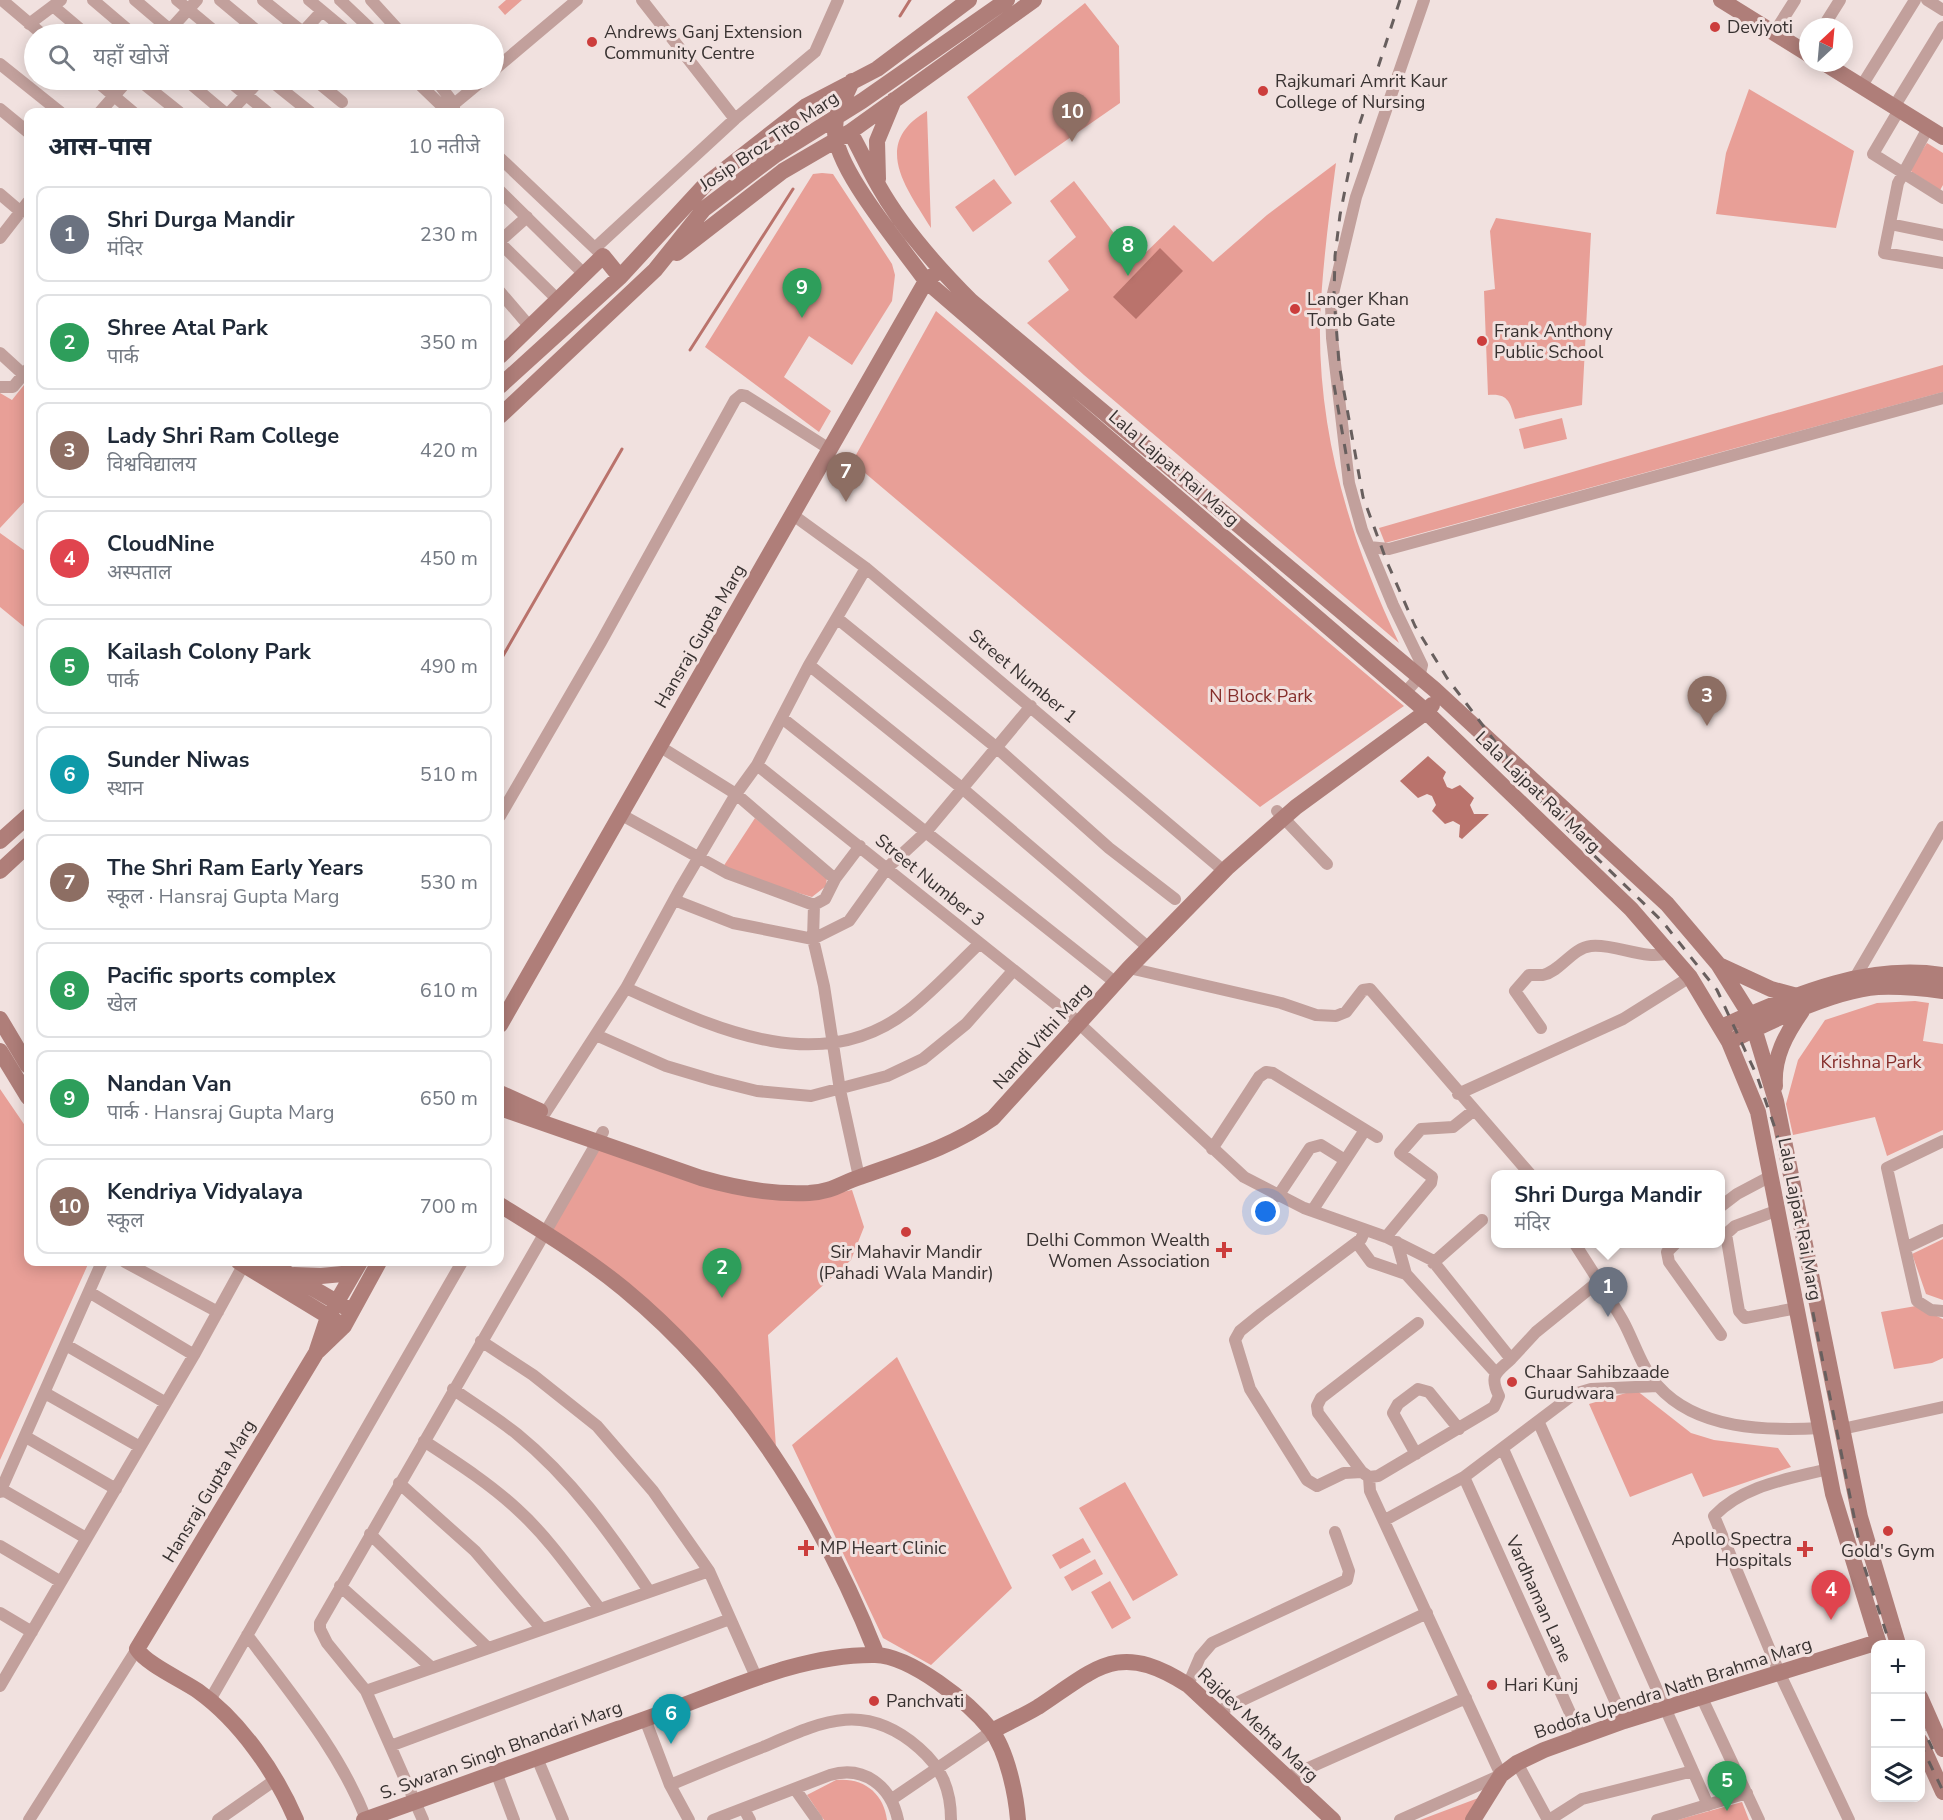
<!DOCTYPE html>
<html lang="hi">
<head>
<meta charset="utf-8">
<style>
  body { margin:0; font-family:"Nunito Sans","Noto Sans Devanagari",sans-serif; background:#f2f2f3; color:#1f2937 }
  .controls { position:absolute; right:18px; bottom:18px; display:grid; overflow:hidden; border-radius:12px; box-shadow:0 3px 15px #0003 }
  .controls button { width:54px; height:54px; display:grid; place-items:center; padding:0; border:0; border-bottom:2px solid #e0e1e3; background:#fff; color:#1f2937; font:30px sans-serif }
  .compass { position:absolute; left:1799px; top:18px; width:54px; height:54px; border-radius:50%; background:#fff; box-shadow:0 3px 15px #0003; rotate:26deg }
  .you { position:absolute; left:1266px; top:1212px; width:21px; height:21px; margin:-15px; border:4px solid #fff; border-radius:50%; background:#1a73e8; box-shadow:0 0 0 9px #1a73e833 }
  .badge { display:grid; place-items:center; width:39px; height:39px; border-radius:50%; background:#0b8043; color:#fff; font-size:20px; font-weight:700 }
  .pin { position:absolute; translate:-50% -50px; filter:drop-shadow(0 2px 3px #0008) }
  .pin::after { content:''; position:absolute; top:32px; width:21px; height:18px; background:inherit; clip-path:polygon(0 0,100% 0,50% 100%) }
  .popup { position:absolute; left:1491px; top:1170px; width:234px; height:78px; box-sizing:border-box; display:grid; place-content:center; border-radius:12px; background:#fff; filter:drop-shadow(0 2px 4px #0005); font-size:20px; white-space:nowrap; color:#747a83 }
  .popup b { font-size:22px; color:#1f2937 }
  .popup::after { content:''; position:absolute; left:50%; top:100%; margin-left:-12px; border:12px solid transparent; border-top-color:#fff }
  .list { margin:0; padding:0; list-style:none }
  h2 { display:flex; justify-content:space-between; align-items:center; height:78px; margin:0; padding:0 24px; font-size:26px }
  h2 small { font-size:20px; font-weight:400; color:#747a83 }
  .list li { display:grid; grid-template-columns:39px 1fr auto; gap:18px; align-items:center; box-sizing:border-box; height:96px; margin:0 12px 12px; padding:0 12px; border:2px solid #e0e1e3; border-radius:12px }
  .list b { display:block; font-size:22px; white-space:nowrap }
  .list p { margin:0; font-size:20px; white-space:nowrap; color:#747a83 }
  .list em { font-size:20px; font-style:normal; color:#747a83 }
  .icon { flex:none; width:33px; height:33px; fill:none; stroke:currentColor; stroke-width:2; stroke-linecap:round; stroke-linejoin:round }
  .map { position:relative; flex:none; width:1943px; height:1820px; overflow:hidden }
  .search { position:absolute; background:#fff; box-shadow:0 3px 15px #0003; left:24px; top:24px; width:480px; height:66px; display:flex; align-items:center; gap:15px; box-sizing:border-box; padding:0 21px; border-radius:33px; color:#747a83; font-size:22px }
  .panel { position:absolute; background:#fff; box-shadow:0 3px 15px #0003; left:24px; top:108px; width:480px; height:1158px; border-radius:12px }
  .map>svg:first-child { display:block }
  .green { fill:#e89f97 }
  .water { fill:#ba736c }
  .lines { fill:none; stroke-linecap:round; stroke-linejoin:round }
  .stream { stroke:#ba736c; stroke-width:3 }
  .street { stroke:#c2a09c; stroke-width:12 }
  .secondary { stroke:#af7e79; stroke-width:16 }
  .rail { stroke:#685f5e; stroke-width:3; stroke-dasharray:10 10; stroke-linecap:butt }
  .poi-dot { fill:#cc3d3c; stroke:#f1e1df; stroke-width:2 }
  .labels { text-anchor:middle; stroke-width:6; stroke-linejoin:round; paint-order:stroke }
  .poi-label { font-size:18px; fill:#383231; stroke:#f1e1df; text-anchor:start }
  .street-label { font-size:18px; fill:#383231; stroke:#f1e1df }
  .park-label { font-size:18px; fill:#852d2a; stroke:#f1e1df }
</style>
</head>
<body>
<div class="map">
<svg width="1943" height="1820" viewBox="0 0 1943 1820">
  <rect width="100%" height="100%" fill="#f1e1df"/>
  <path class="green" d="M506 0H522L505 15 498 7Z
    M1085 3 1119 46 1120 103 1015 176 967 97Z
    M1749 89 1854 151 1836 228 1716 214 1726 153Z
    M927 111 931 228C906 187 871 144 927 111Z
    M1927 143 1943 153V185L1940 190 1909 170Z
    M1336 163C1329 216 1322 269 1320 322 1318 435 1351 542 1399 643L1084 375 1027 323 1069 290 1048 261 1076 237 1050 201 1074 181 1136 262 1174 225 1213 262 1267 215Z
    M822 173 833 174 892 264 895 275 892 301 852 365 809 336 784 377 831 411 819 432 705 347 813 174Z
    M994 179 1012 203 973 232 955 207Z
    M1496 218 1591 233 1582 405 1515 419C1510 402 1508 393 1488 395L1484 291 1495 289 1490 231Z
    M936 311 1404 706 1260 807 852 462Z
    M1943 365V392L1385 543 1379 528Z
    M28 380V498L0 528V393L12 400Z
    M1562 418 1567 439 1524 449 1519 429Z
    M0 533 28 553V630L0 607Z
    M755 818 827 877 826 886 812 897 721 870Z
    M1915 1001 1929 1003 1923 1041 1943 1044V1130L1887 1156 1875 1117 1793 1135 1786 1104 1798 1060 1825 1020 1877 1003Z
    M0 1089 28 1130V1262H89L0 1460Z
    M598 1145 809 1199 852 1190 864 1227 851 1260 768 1335 776 1447 685 1336 550 1231Z
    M1943 1239V1300L1926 1294 1912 1254Z
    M1916 1306 1943 1319V1358L1932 1363 1894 1369 1881 1312Z
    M897 1357 1012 1588 931 1665 883 1638 792 1445Z
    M1636 1390 1691 1433 1714 1440 1778 1448 1791 1467 1703 1497 1692 1473 1630 1497 1589 1404Z
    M1125 1482 1178 1575 1133 1601 1079 1508Z
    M1083 1538 1091 1552 1060 1569 1052 1555Z
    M1095 1559 1103 1574 1072 1591 1064 1577Z
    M1110 1581 1131 1618 1112 1629 1091 1592Z
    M836 1780C863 1777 884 1793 887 1820H824L807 1795Z
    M1481 1797 1469 1820H1420Z
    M1742 1802 1749 1820H1677Z"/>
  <path class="water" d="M1160 248 1183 271 1136 319 1113 297Z
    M1428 756 1446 772 1443 778 1447 787 1452 789 1460 785 1474 798 1470 805 1474 814H1489L1462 839 1459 837 1460 825 1453 821 1445 824 1432 811 1436 805 1432 796 1427 794 1418 798 1400 781Z"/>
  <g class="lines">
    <path class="stream" d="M900 16 910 0
      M690 350 793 189
      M500 661 622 449"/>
    <path class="street" d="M2 0 42 34
      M93 0 133 34
      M135 0 175 34
      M177 0 218 34
      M220 0 261 34
      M263 0 305 34
      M309 0 350 34
      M340 0 376 34
      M371 0 402 34
      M642 0 735 119
      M1927 0 1943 10
      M53 6 86 34
      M29 24 61 0
      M1823 27 1840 0
      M1774 33 1795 0
      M166 34 197 0
      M301 34 322 11
      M0 64 60 112
      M494 70 577 0
      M95 80 133 112
      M139 80 179 112
      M186 80 224 112
      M228 80 267 112
      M270 80 310 112
      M315 80 342 102
      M358 80 361 83
      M415 80 443 107 454 110V104L483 80
      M436 80 454 104
      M1861 87 1915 0
      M1894 107 1943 27
      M0 109 28 132
      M1899 110 1873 154 1943 198
      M100 112 128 80
      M230 112 260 80
      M1928 128 1898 183 1884 253 1943 263
      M500 158 600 253
      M500 191 584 274
      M0 194 21 212
      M1890 224 1943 235
      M0 238 28 202
      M500 241 527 217
      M500 243 558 300
      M595 248 735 119 815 52 838 0
      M500 292 530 327
      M0 353 24 375
      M0 387H13L28 369
      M793 515 866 568 1224 871
      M1369 547 1389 549 1943 398
      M838 619 997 748 1109 848 1175 899
      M809 665 963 789 1149 948
      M1405 693 1419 677 1422 665 1393 605 1362 530 1349 483 1332 338 1331 302 1356 197 1424 0
      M782 718 1116 983
      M659 746 736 794 835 879
      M757 765 1071 1016 1244 1177 1304 1208 1386 1237 1432 1260 1511 1359C1496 1373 1489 1375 1499 1396L1494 1407 1378 1476 1369 1477 1362 1472 1318 1413 1317 1406 1321 1398 1418 1323
      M1277 811 1327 864
      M620 814 727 873 814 905 825 899 835 879 860 846
      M500 816 601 642 735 400 741 395 746 396 831 450
      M674 900 733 923 813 939 849 921 887 868 926 832 1031 706
      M814 905 813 939 824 986 840 1090 859 1177
      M1129 968 1281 1003 1316 1015 1336 1016 1346 1012 1363 990 1370 989 1530 1174
      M1856 976 1943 827
      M626 988C714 1028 821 1080 909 1010 934 990 956 966 979 944
      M1541 1028 1515 991 1529 975C1533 975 1539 975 1543 975 1561 971 1572 948 1591 946 1615 943 1648 962 1669 952
      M596 1035 666 1066 713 1080 757 1091 811 1096 887 1076 923 1059 966 1024 1012 972
      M1458 1094 1623 1019 1690 977
      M545 1113 626 988 680 889 736 794 757 765 809 665 866 568
      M1943 1141 1887 1168 1917 1301 1931 1310 1943 1311
      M1212 1149 1259 1077 1266 1072 1273 1073 1377 1137
      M1278 1196 1310 1148 1321 1145 1345 1160
      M1720 1207 1737 1194 1771 1176
      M1778 1210 1735 1226 1726 1234 1737 1300 1739 1311 1745 1318 1797 1308
      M1312 1211 1365 1130
      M1386 1237 1431 1183 1432 1177 1400 1153 1421 1129 1453 1127 1473 1111
      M1397 1242 1406 1274 1496 1373
      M1357 1243 1371 1262 1406 1274
      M1575 1244C1591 1269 1608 1295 1623 1321 1634 1341 1642 1369 1658 1386 1697 1430 1767 1431 1821 1428
      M1675 1244 1667 1252 1669 1262 1721 1335
      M1905 1248 1943 1230
      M125 1262 218 1312
      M1433 1263 1482 1220
      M89 1292 194 1355
      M481 1341 533 1375 597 1426 653 1491 709 1571 757 1679
      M66 1345 166 1403
      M1511 1359 1536 1332 1599 1281
      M453 1389C474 1404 497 1418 517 1434 571 1478 611 1534 649 1591
      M45 1393 140 1447
      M1539 1423 1708 1805
      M1842 1429 1943 1407
      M26 1437 116 1489
      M424 1441C456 1462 489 1483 517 1509 549 1538 574 1575 600 1609
      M1503 1449 1624 1721
      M1416 1454 1393 1413 1398 1404 1418 1389 1429 1392 1459 1429
      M1828 1469C1789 1479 1743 1485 1714 1516L1779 1672 1849 1820
      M1362 1472 1344 1473 1317 1486 1307 1480 1250 1389 1235 1340 1240 1331 1261 1314 1361 1239 1365 1230
      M1369 1477 1370 1491 1501 1775 1400 1820
      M1464 1477 1580 1735
      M399 1483 475 1551 542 1629
      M1 1489 86 1538
      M0 1492 102 1262
      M1385 1520 1464 1477 1574 1394 1591 1389 1658 1386
      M370 1534 488 1648
      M0 1546 61 1582
      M340 1586 432 1668
      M0 1613 32 1632
      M247 1635C291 1694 339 1750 366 1819
      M1188 1685 1200 1657 1212 1643 1347 1580 1349 1571 1335 1532
      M0 1686 194 1355 244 1264
      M366 1691 709 1571
      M1701 1696 1759 1820
      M210 1700 462 1262
      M1217 1712 1427 1613
      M645 1719 670 1785 689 1820
      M393 1745 730 1619
      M537 1758 563 1820
      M1517 1763 1548 1820
      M496 1772 514 1820
      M1286 1778 1466 1698
      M670 1785C701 1772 732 1759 763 1747 821 1722 864 1700 919 1748 942 1768 951 1790 951 1820
      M795 1789 817 1820
      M892 1799 992 1731
      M744 1809 750 1820
      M29 1820 137 1649
      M218 1820 275 1780
      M423 1820 366 1691 327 1643 320 1629V1623L603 1132
      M713 1820 830 1775C864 1765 891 1786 898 1820
      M1549 1820 1582 1799 1693 1771
      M1657 1820 1747 1793"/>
    <path class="secondary" d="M1721 0 1808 54
      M1824 63 1943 137
      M852 81C846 97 835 111 835 129 833 167 903 248 926 281L1420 706 1631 909 1690 977 1729 1042 1758 1112 1833 1494 1879 1644
      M850 132C860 149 868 168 878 185 902 228 937 267 971 301L1434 689 1667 904 1718 964 1750 1015 1776 1101 1860 1517 1898 1644
      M878 179 877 141 894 100
      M677 253 783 171 850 132 1034 0
      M500 356 603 256 620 277
      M500 386 620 277 705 185 806 106 877 69 969 0
      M500 416 655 270 704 209 774 156 862 101 1007 0
      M0 841 28 816
      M0 871 28 845
      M1719 965 1771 989 1797 996
      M0 1019 28 1066
      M500 1025 926 281 935 274
      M1721 1027C1793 996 1864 963 1943 975
      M1729 1042C1768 1022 1834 990 1878 987 1900 986 1921 988 1943 991
      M0 1051 28 1097
      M1775 1086C1773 1057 1786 1034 1802 1011
      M500 1093 540 1111
      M500 1108 701 1178C736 1188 772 1195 809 1193 834 1191 839 1184 860 1177 907 1160 952 1147 993 1118L1129 968 1228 867 1296 807 1426 712 1432 705
      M500 1205C542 1231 585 1257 624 1289 741 1386 821 1514 877 1655
      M239 1262 344 1326
      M268 1262 345 1307
      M294 1275 321 1276 353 1273
      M318 1351 344 1326 379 1262
      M1920 1697 1943 1749
      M992 1731C1007 1723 1023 1716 1038 1707 1097 1668 1118 1640 1188 1685L1333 1820
      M1920 1741 1943 1792
      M296 1820C276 1773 240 1721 198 1691 182 1680 146 1664 137 1649L316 1353 328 1317 360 1262
      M364 1820C463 1784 563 1749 662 1713 730 1689 801 1654 875 1655 911 1656 969 1702 991 1730 1007 1751 1016 1794 1018 1820
      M1473 1820 1501 1775 1517 1763 1544 1750 1624 1721 1878 1642"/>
    <path class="rail" d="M1400 0 1356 135 1340 215 1335 256 1334 296 1339 364 1363 497 1387 562 1415 626 1447 678 1546 809 1662 921 1717 990 1757 1076 1777 1134 1864 1566 1890 1644
      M1334 385 1349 471
      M1920 1722 1934 1752
      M1920 1743 1943 1791"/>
  </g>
  <g class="poi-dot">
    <circle cx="1715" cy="27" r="6"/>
    <circle cx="592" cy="42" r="6"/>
    <circle cx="1263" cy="91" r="6"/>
    <circle cx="1295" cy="309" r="6"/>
    <circle cx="1482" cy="341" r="6"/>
    <circle cx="906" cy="1232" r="6"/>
    <path d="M1221 1241h6v6h6v6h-6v6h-6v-6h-6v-6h6z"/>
    <circle cx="1512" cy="1382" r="6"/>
    <circle cx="1888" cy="1531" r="6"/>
    <path d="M803 1539h6v6h6v6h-6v6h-6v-6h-6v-6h6z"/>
    <path d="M1802 1540h6v6h6v6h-6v6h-6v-6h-6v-6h6z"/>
    <circle cx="1492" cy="1685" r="6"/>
    <circle cx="874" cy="1701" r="6"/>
  </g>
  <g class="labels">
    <g class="poi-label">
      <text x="1727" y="33">Devjyoti</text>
      <text x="604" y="38">Andrews Ganj Extension<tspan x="604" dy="21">Community Centre</tspan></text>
      <text x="1275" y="87">Rajkumari Amrit Kaur<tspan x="1275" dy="21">College of Nursing</tspan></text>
      <text x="1307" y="305">Langer Khan<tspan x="1307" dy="21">Tomb Gate</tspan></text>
      <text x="1494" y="337">Frank Anthony<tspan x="1494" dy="21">Public School</tspan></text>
      <text x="1210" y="1246" text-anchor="end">Delhi Common Wealth<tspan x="1210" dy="21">Women Association</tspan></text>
      <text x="906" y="1258" text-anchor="middle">Sir Mahavir Mandir<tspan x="906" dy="21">(Pahadi Wala Mandir)</tspan></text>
      <text x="1524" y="1378">Chaar Sahibzaade<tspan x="1524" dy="21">Gurudwara</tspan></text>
      <text x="1792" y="1545" text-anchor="end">Apollo Spectra<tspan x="1792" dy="21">Hospitals</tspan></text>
      <text x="820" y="1554">MP Heart Clinic</text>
      <text x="1888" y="1557" text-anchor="middle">Gold's Gym</text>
      <text x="1504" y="1691">Hari Kunj</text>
      <text x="886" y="1707">Panchvati</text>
    </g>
    <g class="street-label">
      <text transform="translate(769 141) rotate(-34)" y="6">Josip Broz Tito Marg</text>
      <text transform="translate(1174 468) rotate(41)" y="6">Lala Lajpat Rai Marg</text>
      <text transform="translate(700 636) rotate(-60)" y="6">Hansraj Gupta Marg</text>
      <text transform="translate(1023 676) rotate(40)" y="6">Street Number 1</text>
      <text transform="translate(1538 792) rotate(44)" y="6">Lala Lajpat Rai Marg</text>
      <text transform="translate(930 880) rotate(39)" y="6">Street Number 3</text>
      <text transform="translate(1042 1036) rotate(-48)" y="6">Nandi Vithi Marg</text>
      <text transform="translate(1800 1219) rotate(79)" y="6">Lala Lajpat Rai Marg</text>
      <text transform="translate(209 1491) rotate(-59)" y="6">Hansraj Gupta Marg</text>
      <text transform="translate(1539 1599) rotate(66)" y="6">Vardhaman Lane</text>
      <text transform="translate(1673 1688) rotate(-18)" y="6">Bodofa Upendra Nath Brahma Marg</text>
      <text transform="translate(1258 1725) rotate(43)" y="6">Rajdev Mehta Marg</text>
      <text transform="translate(501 1750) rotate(-20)" y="6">S. Swaran Singh Bhandari Marg</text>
    </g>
    <g class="park-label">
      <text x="1261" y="702">N Block Park</text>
      <text x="1871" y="1068">Krishna Park</text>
    </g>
  </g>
</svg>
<div class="controls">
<button>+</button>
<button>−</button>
<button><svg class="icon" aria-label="layers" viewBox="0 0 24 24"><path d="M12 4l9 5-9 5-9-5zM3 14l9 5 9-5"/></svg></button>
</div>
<svg class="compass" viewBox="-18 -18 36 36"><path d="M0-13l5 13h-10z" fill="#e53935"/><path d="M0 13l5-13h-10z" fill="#747a83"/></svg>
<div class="you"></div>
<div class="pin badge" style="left:1608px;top:1317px;background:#6b7280">1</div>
<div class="popup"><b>Shri Durga Mandir</b>मंदिर</div>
<div class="pin badge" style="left:722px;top:1298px;background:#2e9e5b">2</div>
<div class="pin badge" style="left:1707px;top:726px;background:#8d6e63">3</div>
<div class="pin badge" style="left:1831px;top:1620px;background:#e0444e">4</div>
<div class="pin badge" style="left:1727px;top:1811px;background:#2e9e5b">5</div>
<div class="pin badge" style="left:671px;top:1744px;background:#0f9aa8">6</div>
<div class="pin badge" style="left:846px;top:502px;background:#8d6e63">7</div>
<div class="pin badge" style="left:1128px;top:276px;background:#2e9e5b">8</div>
<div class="pin badge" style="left:802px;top:318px;background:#2e9e5b">9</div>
<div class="pin badge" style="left:1072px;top:142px;background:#8d6e63">10</div>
<div class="search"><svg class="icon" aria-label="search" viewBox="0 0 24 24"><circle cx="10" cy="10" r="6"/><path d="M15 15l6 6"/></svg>यहाँ खोजें</div>
<section class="panel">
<h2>आस-पास<small>10 नतीजे</small></h2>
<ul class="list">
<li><span class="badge" style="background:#6b7280">1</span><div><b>Shri Durga Mandir</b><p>मंदिर</p></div><em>230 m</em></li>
<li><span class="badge" style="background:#2e9e5b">2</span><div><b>Shree Atal Park</b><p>पार्क</p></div><em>350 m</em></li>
<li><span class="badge" style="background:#8d6e63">3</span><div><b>Lady Shri Ram College</b><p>विश्वविद्यालय</p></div><em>420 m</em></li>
<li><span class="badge" style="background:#e0444e">4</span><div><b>CloudNine</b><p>अस्पताल</p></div><em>450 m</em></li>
<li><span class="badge" style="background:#2e9e5b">5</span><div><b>Kailash Colony Park</b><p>पार्क</p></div><em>490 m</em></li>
<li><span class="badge" style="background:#0f9aa8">6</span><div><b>Sunder Niwas</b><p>स्थान</p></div><em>510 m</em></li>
<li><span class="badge" style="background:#8d6e63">7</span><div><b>The Shri Ram Early Years</b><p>स्कूल · Hansraj Gupta Marg</p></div><em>530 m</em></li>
<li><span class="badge" style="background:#2e9e5b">8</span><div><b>Pacific sports complex</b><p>खेल</p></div><em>610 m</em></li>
<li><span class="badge" style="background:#2e9e5b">9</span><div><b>Nandan Van</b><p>पार्क · Hansraj Gupta Marg</p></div><em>650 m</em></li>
<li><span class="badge" style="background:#8d6e63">10</span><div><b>Kendriya Vidyalaya</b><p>स्कूल</p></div><em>700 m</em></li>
</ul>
</section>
</div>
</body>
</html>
